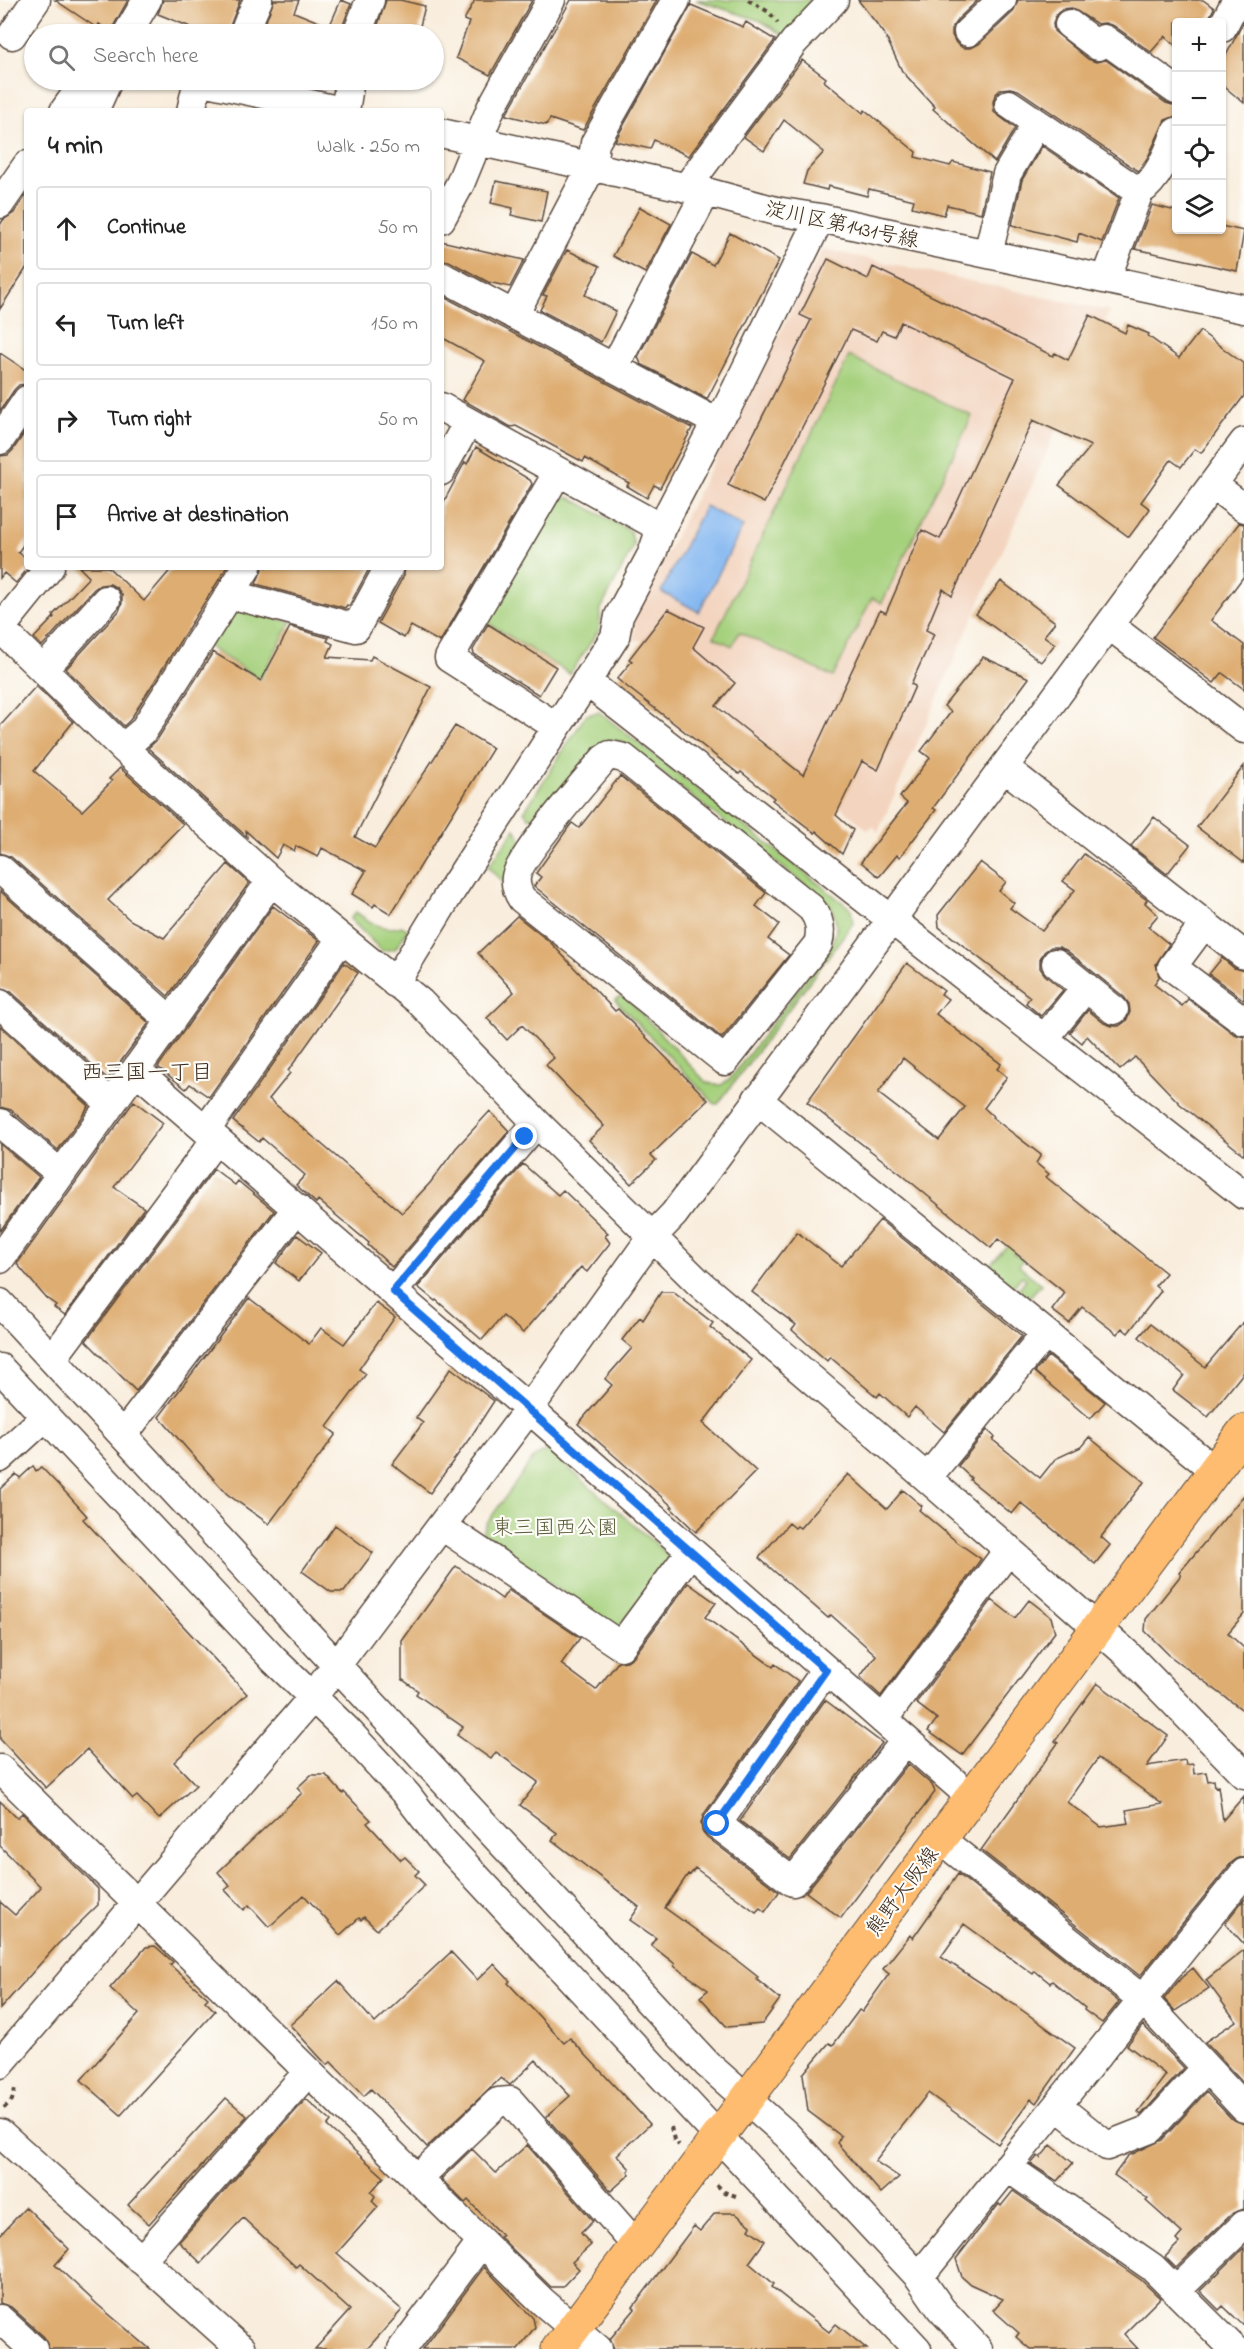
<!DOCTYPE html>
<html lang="en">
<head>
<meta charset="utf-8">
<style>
  body { margin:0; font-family:"Indie Flower","Klee One",sans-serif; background:#f2f2f2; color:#222 }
  .controls { position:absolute; right:18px; top:18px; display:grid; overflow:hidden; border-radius:6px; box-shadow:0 2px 4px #0004 }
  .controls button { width:54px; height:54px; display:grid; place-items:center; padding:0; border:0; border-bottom:2px solid #e0e0e0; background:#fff; color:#222; font:30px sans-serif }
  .stop { position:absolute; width:18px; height:18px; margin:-14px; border:4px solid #1a73e8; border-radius:50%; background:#fff }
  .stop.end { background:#1a73e8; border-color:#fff; box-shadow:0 2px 6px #0008 }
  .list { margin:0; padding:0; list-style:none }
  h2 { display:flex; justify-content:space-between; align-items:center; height:78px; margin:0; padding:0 24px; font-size:26px }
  h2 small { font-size:20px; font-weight:400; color:#767676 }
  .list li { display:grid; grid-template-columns:39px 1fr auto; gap:18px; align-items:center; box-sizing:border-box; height:84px; margin:0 12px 12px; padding:0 12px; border:2px solid #e0e0e0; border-radius:6px }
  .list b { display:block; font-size:22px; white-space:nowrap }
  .list em { font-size:20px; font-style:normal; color:#767676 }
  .icon { flex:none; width:33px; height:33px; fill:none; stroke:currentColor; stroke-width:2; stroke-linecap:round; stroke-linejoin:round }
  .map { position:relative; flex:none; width:1244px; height:2349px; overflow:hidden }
  .search { position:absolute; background:#fff; box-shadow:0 2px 4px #0004; left:24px; top:24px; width:420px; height:66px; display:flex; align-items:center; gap:15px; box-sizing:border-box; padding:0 21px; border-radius:33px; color:#767676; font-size:22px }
  .panel { position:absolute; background:#fff; box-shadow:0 2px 4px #0004; left:24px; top:108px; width:420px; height:462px; border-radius:6px }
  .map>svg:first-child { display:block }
  .built { fill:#f3d4bf }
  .green { fill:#a5d07c; stroke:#707d4d; stroke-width:1.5 }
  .water { fill:#84b7f1; stroke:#607088; stroke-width:1.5 }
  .building { fill:#dead72; fill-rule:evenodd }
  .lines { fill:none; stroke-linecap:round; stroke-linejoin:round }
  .minor-casing { stroke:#58473b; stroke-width:31 }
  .major-casing { stroke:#58473b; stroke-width:35 }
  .path { stroke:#58473b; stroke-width:4; stroke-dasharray:4.5 4.5; stroke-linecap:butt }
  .minor { stroke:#fff; stroke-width:28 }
  .major { stroke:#febc70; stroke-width:33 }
  .route { stroke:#1a73e8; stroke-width:8 }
  .labels { text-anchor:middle; stroke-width:4.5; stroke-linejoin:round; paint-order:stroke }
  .street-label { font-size:21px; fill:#3b2a1e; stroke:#fdfcf7 }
  .park-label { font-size:21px; fill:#5b5c3a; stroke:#fdfcf7 }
  .neighbourhood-label { font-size:22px; fill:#3b2a1e; stroke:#fdfcf7 }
</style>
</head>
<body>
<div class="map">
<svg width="1244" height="2349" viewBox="0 0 1244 2349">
  <rect width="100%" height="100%" fill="#fdfcf7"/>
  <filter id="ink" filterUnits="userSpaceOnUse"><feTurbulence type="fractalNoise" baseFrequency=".0167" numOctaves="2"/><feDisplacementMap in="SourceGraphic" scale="12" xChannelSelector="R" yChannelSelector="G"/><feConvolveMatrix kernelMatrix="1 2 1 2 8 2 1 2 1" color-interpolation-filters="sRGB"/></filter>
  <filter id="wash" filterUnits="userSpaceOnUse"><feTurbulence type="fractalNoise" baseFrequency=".008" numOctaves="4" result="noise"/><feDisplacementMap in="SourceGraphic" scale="24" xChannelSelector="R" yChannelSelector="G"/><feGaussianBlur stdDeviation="1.35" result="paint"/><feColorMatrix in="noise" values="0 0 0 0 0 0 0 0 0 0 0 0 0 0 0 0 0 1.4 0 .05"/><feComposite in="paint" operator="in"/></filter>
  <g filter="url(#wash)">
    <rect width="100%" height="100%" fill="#f9eede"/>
    <path class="built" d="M823 249 1109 311 878 832 873 826 868 830 644 641 634 640 635 615Z"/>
    <path class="green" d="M696 0H824L786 37 761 21Z
      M849 356 972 416 882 603 872 598 833 677 739 632 732 646 714 637Z
      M569 497 630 531 634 545 601 609 599 630 570 674 485 621 555 501Z
      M232 608 291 622 260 679 205 645Z
      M599 712 851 909 853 923 718 1104H715L615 1000 619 997H626L707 1083 721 1085 730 1079 830 947C839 932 838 917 828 903L621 741 607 740 595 748 544 815 537 819 529 817 524 812 586 715Z
      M515 829 521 839 508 888 488 867Z
      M356 912C371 923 383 932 402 926L408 930 395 949 382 951 350 919Z
      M1010 1242 1017 1248 1013 1253 1023 1260 1019 1266 1041 1284 1027 1300 1017 1291 1026 1279 1022 1276 1012 1288 991 1271 993 1268 990 1265Z
      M548 1450 667 1554 670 1566 617 1629 483 1538V1531L487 1523 534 1457Z"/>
    <path class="water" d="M705 506 743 526 699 612 661 592Z"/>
    <g id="blocks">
      <path class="building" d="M55 0H128L111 30 109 29 107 30 99 24 97 28Z
        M163 0H240L227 34H208L158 14Z
        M274 0H299L294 12 341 31V34H261Z
        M341 0 351 4 341 30 330 25Z
        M386 0H400L425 6 418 34H390L376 31Z
        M475 0H532L490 75 456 58 469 22 464 20Z
        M571 0H657L583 130 550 119 546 125 506 115Z
        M858 0H978L957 20 952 28V35L956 43 963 48H971L979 44 1013 12 1018 0H1203L1214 8 1207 22H1176V46L1165 36 1151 52 1114 26 1105 23 1097 24 1072 8 1062 9 1056 15 1053 23 1054 31 1088 59 1096 62 1106 60 1166 103 1176 106V116L1165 120 1148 157 1138 171 1018 90 1010 88 1001 89 995 95 993 102 994 112 1015 128 995 162 933 109 935 107 902 71 884 33Z
        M691 5 743 27 746 22 775 40 689 156 654 140 650 149 615 141Z
        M1244 21V103L1221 84V65Z
        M802 60 826 78 824 81 863 113 865 110 916 152 915 157 950 166 953 162 990 172 981 213 947 205 944 215 912 207 914 200 869 189 867 196 828 186 827 190 803 184 807 171 824 152 784 120 764 151 744 137Z
        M1042 146 1119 198 1102 242 1079 233 1077 242 1012 225 1022 180Z
        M496 181 547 191 541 222 511 215 513 208 491 203Z
        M27 194V267L0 309V225L3 220 14 213Z
        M1152 205 1176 211V230H1221V226L1244 231 1237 271 1135 249Z
        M640 207 671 224 645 273 613 256Z
        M730 233 779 260 707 399 641 364 638 357 692 254 713 265Z
        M441 241 524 260 510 287 488 282 449 261 441 260Z
        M567 250 600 266 585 295 616 311 601 342 540 310 547 296 543 295Z
        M828 259 868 279 873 267 1053 356 1055 353 1068 360 1090 315 1125 333 1128 325 1149 334 1148 336 1179 358 1200 331 1244 364V396L1201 453 1195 449 1181 467 1171 460 1141 502 1150 509 1129 537 1059 485 1091 446 1033 420 952 596 943 589 926 630 934 634 911 684 915 686 878 770 862 761 836 815 853 830 842 854 816 831 815 833 772 800 774 798 741 772 739 774 617 679 632 661 629 659 668 609 704 627 693 647 735 683 716 706 803 775 880 610 886 613 922 530 940 539 1015 378 901 322 894 336 882 331 877 341 851 330 764 503 728 485 811 320 800 315Z
        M441 295 692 428 660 488 654 485 647 498 627 486 629 483 585 458 583 462 516 426 511 427 463 400 485 361 441 337Z
        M0 353 27 371V384L19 385 14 390 0 411Z
        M27 429V540L18 552 27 559V567H29L16 583 4 573 0 578V456L8 455 13 450Z
        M476 447 530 480 532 484 440 642 411 626 404 638 378 623 404 575 405 567H441V507L465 462 467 464Z
        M1239 523 1244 524V576L1211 620 1244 645V689L1222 673 1214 683 1153 637Z
        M79 567H108L144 601 173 567H227L130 720 124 726 66 669 119 611 122 603V595L117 588 110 584 100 585 94 589 42 646 34 638 54 617 53 615 89 577Z
        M263 567H370L349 606 347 605 345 608 256 584Z
        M1001 581 1055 622 1044 636 1055 644 1041 662 976 614Z
        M488 624 556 667 539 695 474 654 473 650Z
        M290 627 329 638 327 641 333 644 327 657 370 660 372 656 431 687 355 837 375 848 455 726 493 748 391 914 375 904 373 907 352 894 366 871 322 848 318 857 296 846 294 851 283 845 276 858 246 831 247 837 148 748 157 740 213 652 261 681Z
        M983 657 1029 678 933 808 936 810 900 857 897 855 879 877 861 862 907 803 900 797 930 758 921 751 951 712 944 706Z
        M36 686 73 722 34 771 82 811 112 781 109 779 120 768 183 824 108 900 111 903 130 920 164 938 228 864 249 883 168 996 11 857 0 853V726Z
        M1244 766V863L1197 827Z
        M620 776 766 893 756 906 779 924 768 939 789 955 722 1038 534 886 541 877 536 873 568 828 572 823 579 828Z
        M1154 817 1190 845 1167 874 1131 846Z
        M1084 854 1147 900 1145 903 1158 915 1148 927 1169 944 1156 964 1159 977 1154 984 1182 1006 1188 999 1234 1034 1244 1037V1155L1180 1104 1135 1057 1120 1070 1087 1036 1082 1043 1070 1033 1088 1010 1104 1023 1112 1026H1119L1126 1021 1130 1012 1129 1004 1124 997 1066 950 1059 947H1051L1044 952 1040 960V968L1045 975 1063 990 1041 1016 1026 1003 1030 997 939 927 938 915 980 862 1006 882 999 891 1014 903 1010 908 1042 931 1075 890 1063 881Z
        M0 891 149 1023 108 1079 11 992 0 988Z
        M273 906 319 941 209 1097 190 1084 186 1089 158 1067Z
        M517 916 551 943 615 1011 618 1009 708 1100 651 1155 656 1160 631 1184 589 1140 604 1126 546 1065 554 1058 522 1025 507 1040 487 1018 514 992 478 953Z
        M1222 958 1234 968 1244 971V1000L1209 974Z
        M344 963 358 973 288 1071 290 1073 269 1099 402 1213 430 1183 456 1148 490 1111 509 1131 392 1267 368 1245 369 1243 318 1200 316 1203 296 1185 305 1175 262 1138 259 1142 233 1121Z
        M907 963 944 991 941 994 948 999 936 1014 1001 1064 997 1069 1007 1077 984 1108 993 1116 992 1117 1041 1155 1036 1163 1049 1174 1046 1177 1166 1273 1155 1286 1161 1291 1128 1333 1122 1328 1117 1334 1082 1307 1069 1323 1052 1310 1065 1293 998 1239 991 1248 901 1174 807 1102ZM903 1058 965 1107 939 1140 878 1093Z
        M0 1026 89 1106 58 1150 11 1110 0 1107Z
        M134 1101 163 1123 114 1187 144 1208 65 1315 54 1307 56 1305 46 1298 17 1264Z
        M0 1144 39 1177 0 1231Z
        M523 1164 558 1195 563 1190 608 1233 605 1236 610 1243 587 1272 581 1267 523 1333 503 1316 482 1340 436 1300 435 1301 418 1287Z
        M214 1169 235 1185 238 1181 274 1211 136 1391 86 1341Z
        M880 1220 1022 1336 944 1432 915 1407 907 1417 880 1393 877 1397 830 1357 827 1361 792 1330 796 1325 752 1292 797 1232 841 1266Z
        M297 1235 321 1253 299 1281 276 1263Z
        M661 1292H673L713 1323 710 1327 751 1360 703 1423 756 1471 696 1532 671 1508 673 1507 578 1424 612 1385 605 1379 632 1348 622 1340 640 1317 643 1320Z
        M249 1298 309 1344 321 1328 344 1344 376 1303 395 1317 359 1369 366 1374 327 1427 336 1434 269 1524 227 1494 159 1417Z
        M1244 1321V1372L1208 1417 1173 1390 1184 1375 1139 1337 1150 1324 1205 1367Z
        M1048 1356 1105 1402 1090 1419 1035 1372Z
        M451 1368 494 1401 472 1435 430 1493 392 1464 423 1423 416 1418Z
        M987 1430 995 1437 993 1440 1040 1478 1055 1459 1081 1447 1089 1437 1144 1482 1101 1537 1110 1545 1095 1564 1021 1503 1012 1514 970 1480 971 1478 958 1466Z
        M33 1466 36 1471 41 1467 69 1496 87 1516 83 1519 247 1694 174 1762 196 1785 159 1819 137 1796 133 1799 87 1749 46 1788 0 1739V1489L16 1474 20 1478Z
        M848 1474 887 1509 903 1490 922 1506 919 1510 957 1542 981 1559 881 1696 860 1677 876 1655 831 1615 828 1618 759 1558 789 1523 795 1528 797 1526 800 1528Z
        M1244 1495V1614L1228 1633 1244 1648V1711L1170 1656 1145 1631 1146 1619 1181 1575 1179 1573Z
        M335 1525 373 1553 344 1592H331L302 1571Z
        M456 1566 502 1599 508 1590 580 1638 561 1664 596 1690 618 1662 627 1661 634 1656 688 1583 716 1603 705 1617 773 1667 775 1664 798 1681 704 1814 701 1823 702 1831 707 1837 779 1892 765 1912 760 1908 756 1912 695 1868 690 1875 688 1874 665 1908 725 1951 758 1977 756 1979 780 1999 762 2024 727 2027 700 1997 708 1990 674 1966 675 1964 651 1945 656 1938 630 1920 639 1907 552 1840 557 1833 520 1805 538 1782 496 1752 491 1759 457 1735 463 1727 416 1694 418 1691 402 1679V1641Z
        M992 1600 1015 1618 1029 1600 1051 1617 1055 1632 962 1755 928 1731 937 1719 916 1703Z
        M1097 1683 1168 1736 1147 1766 1185 1760 1186 1765 1193 1764 1194 1774 1206 1772 1208 1781 1214 1780 1215 1787 1218 1786 1223 1820 1244 1796V1857L1238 1858 1231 1863 1140 1976 981 1850 1058 1743 1055 1741ZM1098 1758 1128 1779 1162 1804 1126 1810 1129 1823 1101 1827 1067 1802Z
        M825 1700 882 1743 790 1859 740 1821Z
        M908 1764 932 1785 935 1792 841 1918 806 1892Z
        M311 1775H326L343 1794 344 1792 371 1820 367 1823 401 1860 405 1857 419 1871 415 1875 425 1885 377 1930 364 1917 361 1920 359 1918 340 1935 304 1895 269 1927 249 1905 244 1910 225 1890 230 1886 218 1872 302 1793 297 1788Z
        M0 1801 17 1818 22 1813 98 1889V1905L57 1945 0 2009V1902L15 1915 41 1887 0 1846Z
        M958 1874 1119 2002 1102 2023 1084 2010 1085 2008 1052 1981 1050 1983 1035 1971 1033 1974 964 1924 941 1957 1012 2003 1075 2048 1036 2103 1031 2099 998 2144 928 2093 875 2161 899 2177 881 2193 837 2143 841 2136 808 2111 803 2074 829 2043 833 2045 859 2010 862 2012 889 1974 883 1969 910 1935 913 1938Z
        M1244 1899V1944L1225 1923Z
        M155 1946 173 1962 170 1965 208 1998 205 2001 215 2011 121 2115 81 2080 139 2014 110 1988 146 1947Z
        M1244 1950V2084L1205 2042 1236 2021 1206 1980Z
        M451 1952 477 1980 494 1964 510 1981 508 1983 564 2043 570 2038 650 2124 617 2155 630 2169 628 2171 630 2174 611 2191 546 2117 570 2096 536 2060 510 2085 501 2078 427 2147 371 2089 364 2096 331 2062 327 2065 290 2025 338 1981 375 2023Z
        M1193 1968 1209 1988 1175 2011 1164 1999 1181 1978Z
        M1143 2025 1184 2068 1141 2115 1138 2112 1166 2075 1127 2045Z
        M1206 2092 1232 2119 1244 2124V2209L1233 2213 1176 2268 1165 2257 1179 2243 1176 2240 1182 2233 1146 2201 1148 2199 1114 2175 1128 2156 1162 2140Z
        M226 2098 247 2116 149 2224 128 2205Z
        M306 2099 331 2121 327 2126 384 2177 371 2192 375 2196 372 2201 378 2207 337 2253 402 2310 367 2349H315L350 2310 299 2264 296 2267 243 2218 201 2263 179 2242Z
        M527 2145 593 2221 581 2233 591 2245 572 2262 579 2269 562 2287H551L500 2237 502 2236 468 2200 465 2203 441 2179 472 2149 496 2173Z
        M1051 2145 1073 2163 1057 2181 1031 2164 1038 2156 1040 2158Z
        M1013 2191 1141 2280 1160 2298 1124 2334 1138 2349H1030L1016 2337 1019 2333 993 2310 1003 2299 970 2284 962 2277 956 2259 999 2204 1001 2206Z
        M26 2207 69 2249 55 2265 98 2305 150 2349H49L44 2337 11 2307 0 2303V2235Z
        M715 2213H735L751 2226 749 2229 765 2241 749 2263 774 2284 772 2287 829 2332 836 2324 867 2349H614L610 2339 635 2309 633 2307 694 2226 700 2231Z
        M1244 2248V2326L1223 2306 1219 2310 1200 2291Z
        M484 2267 533 2318 535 2327 518 2349H423Z"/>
    </g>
  </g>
  <g filter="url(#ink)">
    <use href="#blocks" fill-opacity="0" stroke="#58473b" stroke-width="1.5"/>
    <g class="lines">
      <defs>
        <path id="minor" d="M1069 24 1098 46 1104 39 1176 90
          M1222 28 1236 1
          M968 32 1002 0
          M127 34 147 0
          M243 34 258 0
          M357 34 370 0
          M12 35 36 0
          M198 80 342 111
          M1009 104 1139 192
          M64 111 86 80
          M94 111 108 80
          M191 111 198 80
          M345 111 350 80
          M441 133 706 192 776 211 820 218 1244 309
          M686 188 794 42 834 0
          M0 204 27 165
          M441 219 460 184 491 108 551 0
          M988 254 1007 174 1037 123
          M441 276 716 422
          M1106 279 1139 192C1158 180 1169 152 1176 132
          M514 315 592 166 595 143 676 0
          M614 368 706 192
          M441 407 661 528
          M0 440 27 400
          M441 471 468 422
          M1213 485 1244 508
          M230 594 356 628 389 567
          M1109 625 1244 729
          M0 628 123 748 271 881 420 1002 537 1123 698 1282 927 1478 1126 1653 1244 1774
          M0 629 50 567
          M43 670 106 600
          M586 681 1244 1195
          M557 727 449 658 558 472
          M123 748 143 731 247 567
          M610 755 624 758 811 908C820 919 822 930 818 944L725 1061 522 899C518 893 515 885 516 877 519 857 587 779 604 759Z
          M1005 768 1244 955
          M0 869 171 1021
          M1204 924 1172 967 1244 1021
          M1056 963 1114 1010
          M395 983 448 896 615 637 619 616 652 554 661 528 716 422 727 408 820 218
          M0 1004 111 1104
          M1044 1039 1086 987
          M136 1070 552 1429 971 1797
          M757 1099 1214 1470
          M0 1123 61 1174
          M206 1130 341 939
          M0 1259 271 881
          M393 1291 537 1123
          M0 1303 707 2064 787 2135 919 2277 941 2309 978 2349
          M52 1359 216 1139
          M0 1368 274 1660 346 1729 407 1795 440 1838 917 2349
          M123 1435 297 1208
          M0 1458 45 1417
          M927 1478 1045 1334
          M442 1526 621 1646 691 1551
          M826 1670 717 1824 793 1882 906 1740
          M883 1720 1009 1549
          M0 1769 543 2302 598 2349
          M940 1839 1142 1999 1244 2108
          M0 2064 312 1698 529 1409 651 1238 674 1214 1244 442
          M1057 2106 1107 2146 1150 2129 1206 2068
          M0 2133 241 2349
          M1007 2167 1152 2267 1234 2349
          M417 2179 498 2102 510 2101 636 2245
          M141 2260 308 2072
          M919 2277 1244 1873
          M1176 2291 1244 2225
          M0 2319 33 2349
          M402 2349 481 2243"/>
        <path id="major" d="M558 2349 767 2072 1244 1431"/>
      </defs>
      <use href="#minor" class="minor-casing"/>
      <use href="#major" class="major-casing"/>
      <path class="path" d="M748 0 769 12 778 23
        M4 2108 12 2100 16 2086
        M671 2127 674 2140 679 2145
        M717 2185 724 2192 736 2196"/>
      <use href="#minor" class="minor"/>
      <use href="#major" class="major"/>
    </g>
  </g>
  <g class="lines" filter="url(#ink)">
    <path class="route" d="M525 1137 393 1291 826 1670 717 1824"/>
  </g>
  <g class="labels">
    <g class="street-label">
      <text transform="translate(842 224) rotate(12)" y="7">淀川区第1431号線</text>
      <text transform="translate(902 1891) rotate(-53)" y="7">熊野大阪線</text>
    </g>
    <g class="park-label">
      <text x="555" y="1534">東三国西公園</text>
    </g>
    <g class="neighbourhood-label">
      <text x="147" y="1079">西三国一丁目</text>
    </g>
  </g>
</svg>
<div class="controls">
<button>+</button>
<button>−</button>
<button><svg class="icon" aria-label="locate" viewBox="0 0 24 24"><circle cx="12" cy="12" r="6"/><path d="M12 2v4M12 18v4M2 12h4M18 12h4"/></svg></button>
<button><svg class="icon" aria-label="layers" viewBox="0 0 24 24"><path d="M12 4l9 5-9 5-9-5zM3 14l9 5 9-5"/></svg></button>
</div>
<div class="stop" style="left:717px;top:1824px"></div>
<div class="stop end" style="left:525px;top:1137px"></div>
<div class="search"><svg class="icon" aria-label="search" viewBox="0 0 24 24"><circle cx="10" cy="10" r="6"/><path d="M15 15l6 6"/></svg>Search here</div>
<section class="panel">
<h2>4 min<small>Walk · 250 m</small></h2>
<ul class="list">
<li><svg class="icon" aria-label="ahead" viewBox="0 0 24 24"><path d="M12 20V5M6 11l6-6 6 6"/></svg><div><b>Continue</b></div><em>50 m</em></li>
<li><svg class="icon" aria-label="left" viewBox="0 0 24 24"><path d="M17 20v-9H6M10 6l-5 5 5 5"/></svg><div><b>Turn left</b></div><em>150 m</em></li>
<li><svg class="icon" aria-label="right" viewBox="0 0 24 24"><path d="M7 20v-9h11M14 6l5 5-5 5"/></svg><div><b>Turn right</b></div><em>50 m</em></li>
<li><svg class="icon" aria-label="arrive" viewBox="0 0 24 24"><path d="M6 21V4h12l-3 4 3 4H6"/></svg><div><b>Arrive at destination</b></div></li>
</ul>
</section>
</div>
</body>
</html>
